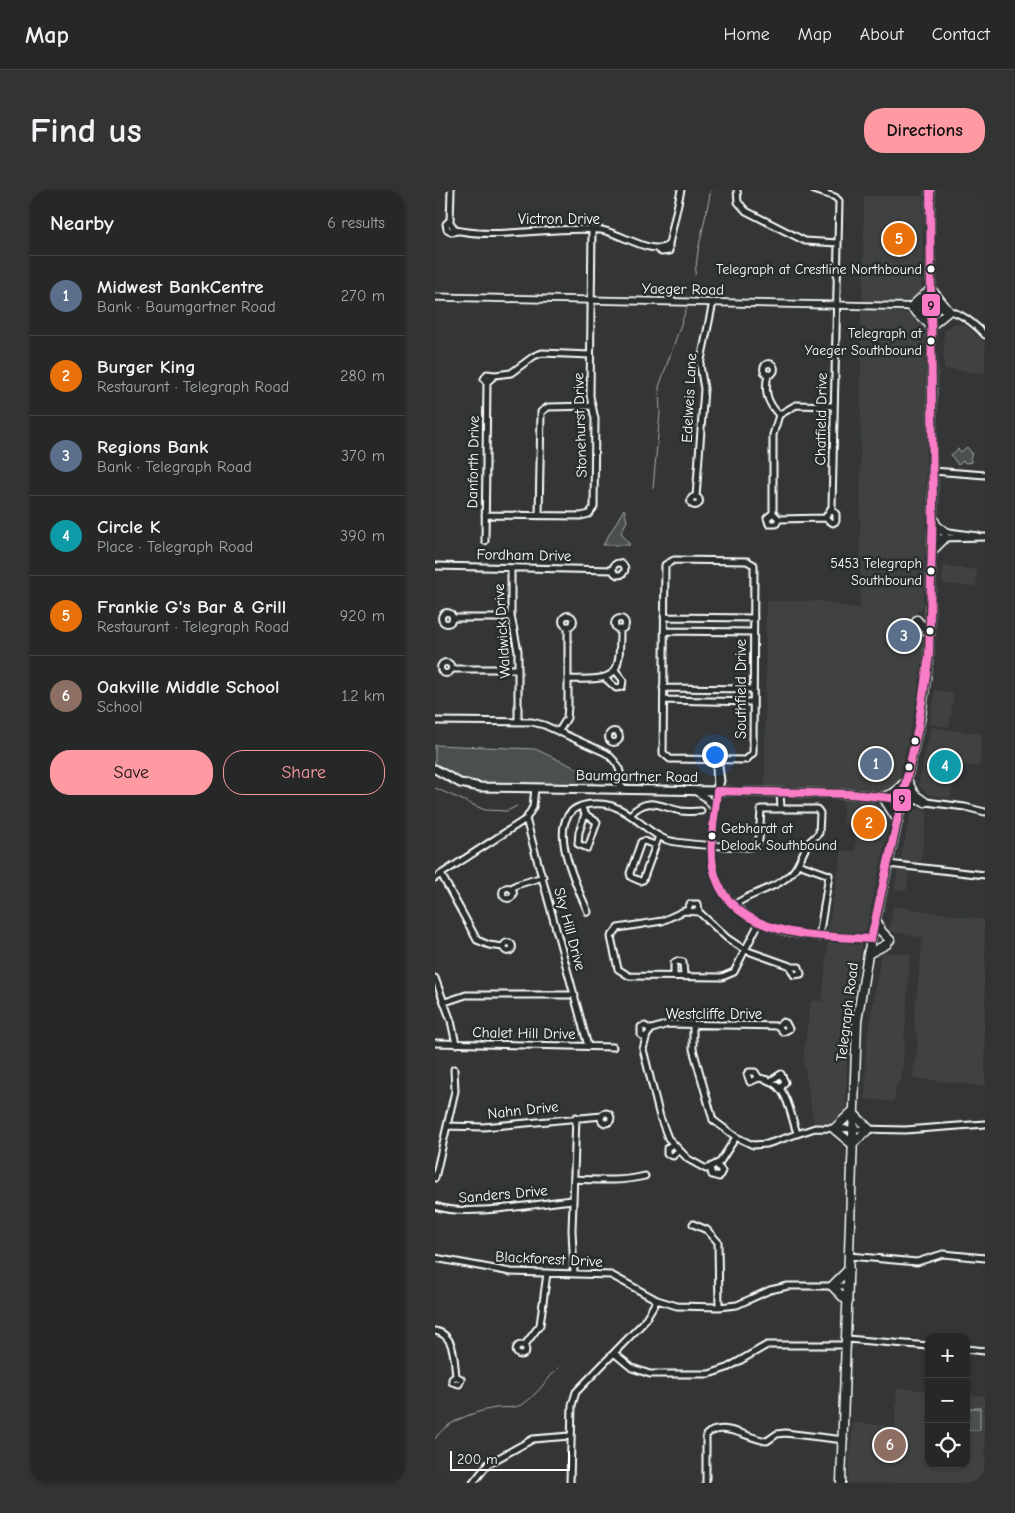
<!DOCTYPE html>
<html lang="en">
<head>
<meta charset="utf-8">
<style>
  body { margin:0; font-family:"Comic Neue",sans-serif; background:#323434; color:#f1f3f6 }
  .controls { position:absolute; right:15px; bottom:15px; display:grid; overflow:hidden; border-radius:10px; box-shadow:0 1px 4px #0004 }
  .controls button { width:45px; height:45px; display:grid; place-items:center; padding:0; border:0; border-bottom:1px solid #424445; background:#262828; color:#f1f3f6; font:25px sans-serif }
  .scale { position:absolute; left:15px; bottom:12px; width:120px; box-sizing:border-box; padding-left:5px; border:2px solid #fff; border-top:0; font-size:14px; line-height:18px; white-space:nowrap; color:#fff; -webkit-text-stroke:4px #2a2d2e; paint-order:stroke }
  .you { position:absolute; left:279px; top:564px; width:18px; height:18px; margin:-12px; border:4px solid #fff; border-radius:50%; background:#1a73e8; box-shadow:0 0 0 8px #1a73e833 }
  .badge { display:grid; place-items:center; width:32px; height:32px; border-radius:50%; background:#ff9aa2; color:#fff; font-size:16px; font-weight:700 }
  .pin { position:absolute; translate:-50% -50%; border:2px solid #fff; box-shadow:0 1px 5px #0006 }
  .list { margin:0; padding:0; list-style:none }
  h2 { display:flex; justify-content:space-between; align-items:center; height:65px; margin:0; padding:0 20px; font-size:21px }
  h2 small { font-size:16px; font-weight:400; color:#a4a6a8 }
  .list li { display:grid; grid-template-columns:32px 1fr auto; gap:15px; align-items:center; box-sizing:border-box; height:80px; padding:0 20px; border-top:1px solid #424445 }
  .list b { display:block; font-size:19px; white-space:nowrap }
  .list p { margin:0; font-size:16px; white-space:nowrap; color:#a4a6a8 }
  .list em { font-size:16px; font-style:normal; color:#a4a6a8 }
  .actions { display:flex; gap:10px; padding:15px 20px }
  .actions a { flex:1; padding:11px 0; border:1px solid #ff9aa2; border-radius:20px; text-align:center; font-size:18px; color:#ff9aa2 }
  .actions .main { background:#ff9aa2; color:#111 }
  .icon { flex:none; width:28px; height:28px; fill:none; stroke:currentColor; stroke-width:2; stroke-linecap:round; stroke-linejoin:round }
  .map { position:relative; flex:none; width:550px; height:1293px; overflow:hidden; border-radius:20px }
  header { display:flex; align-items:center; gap:30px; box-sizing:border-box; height:70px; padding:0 25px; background:#262828; border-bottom:1px solid #424445 }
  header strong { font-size:24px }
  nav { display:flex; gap:28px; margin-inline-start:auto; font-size:18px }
  .intro { display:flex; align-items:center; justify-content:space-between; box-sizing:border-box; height:120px; padding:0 30px }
  h1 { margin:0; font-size:35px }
  .button { padding:12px 22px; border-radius:20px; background:#ff9aa2; color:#111; font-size:18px; font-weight:700 }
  main { display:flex; gap:30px; padding:0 30px }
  aside { flex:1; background:#262828; border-radius:20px; box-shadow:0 1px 4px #0004 }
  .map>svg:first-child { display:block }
  .built { fill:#404243 }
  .green { fill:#4c4f50; stroke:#a6a7a8 }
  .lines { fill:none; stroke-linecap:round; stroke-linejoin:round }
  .stream { stroke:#abacad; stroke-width:1 }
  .minor-casing { stroke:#fff; stroke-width:9 }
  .tertiary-casing { stroke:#fff; stroke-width:9 }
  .secondary-casing { stroke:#fff; stroke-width:11 }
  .primary-casing { stroke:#fff; stroke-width:11 }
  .minor { stroke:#2a2d2e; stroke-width:5 }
  .tertiary { stroke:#2a2d2e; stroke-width:5.5 }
  .secondary { stroke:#2a2d2e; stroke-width:7 }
  .primary { stroke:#2a2d2e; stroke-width:8 }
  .bus-1-casing { stroke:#2a2d2e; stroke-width:11 }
  .bus-1 { stroke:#f97bc7; stroke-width:8 }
  .bus-dot { fill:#fff; stroke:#2a2d2e; stroke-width:2 }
  .labels { text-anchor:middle; stroke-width:5; stroke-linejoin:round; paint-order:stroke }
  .bus-label { font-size:14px; fill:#fff; stroke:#2a2d2e; text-anchor:end }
  .street-label { font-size:15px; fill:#fff; stroke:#2a2d2e }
  .line-badge { stroke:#2a2d2e; stroke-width:2 }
  .pale-badge-label { font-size:14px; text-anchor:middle; font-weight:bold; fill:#111 }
</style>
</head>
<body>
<header>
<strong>Map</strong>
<nav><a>Home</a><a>Map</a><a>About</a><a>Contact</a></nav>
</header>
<div class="intro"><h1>Find us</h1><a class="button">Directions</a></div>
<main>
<aside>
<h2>Nearby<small>6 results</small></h2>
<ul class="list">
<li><span class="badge" style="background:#5c6f8a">1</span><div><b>Midwest BankCentre</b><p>Bank · Baumgartner Road</p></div><em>270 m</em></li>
<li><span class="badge" style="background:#e8710a">2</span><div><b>Burger King</b><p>Restaurant · Telegraph Road</p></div><em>280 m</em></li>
<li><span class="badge" style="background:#5c6f8a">3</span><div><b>Regions Bank</b><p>Bank · Telegraph Road</p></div><em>370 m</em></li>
<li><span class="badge" style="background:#0f9aa8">4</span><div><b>Circle K</b><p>Place · Telegraph Road</p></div><em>390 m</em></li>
<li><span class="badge" style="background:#e8710a">5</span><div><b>Frankie G's Bar &amp; Grill</b><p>Restaurant · Telegraph Road</p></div><em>920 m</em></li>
<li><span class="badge" style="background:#8d6e63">6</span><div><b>Oakville Middle School</b><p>School</p></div><em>1.2 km</em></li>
</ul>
<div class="actions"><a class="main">Save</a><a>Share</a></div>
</aside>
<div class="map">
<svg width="550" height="1293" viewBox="0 0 550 1293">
  <rect width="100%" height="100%" fill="#333536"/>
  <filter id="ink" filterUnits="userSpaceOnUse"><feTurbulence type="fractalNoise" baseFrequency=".02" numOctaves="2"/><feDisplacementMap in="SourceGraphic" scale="10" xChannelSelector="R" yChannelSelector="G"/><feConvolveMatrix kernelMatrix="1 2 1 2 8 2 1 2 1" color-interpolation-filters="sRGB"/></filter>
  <g filter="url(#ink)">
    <path class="built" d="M429 6H488L487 105 478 111 428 114Z
      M426 118 479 124 490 131 491 331 488 417 487 420 482 421V433L490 449 482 511 462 598 450 603 330 597 331 411H386L425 419Z
      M517 133 530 135 550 153V183L509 179V141Z
      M508 376 542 380 541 397 508 394Z
      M500 500 519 503 514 537 495 534Z
      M496 537 547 544 544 577 523 575 515 608 493 604 483 595Z
      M408 608H423L446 614 451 617 456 626 431 740 424 744H392L407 661H420L421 636 408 635Z
      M483 619 493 620 485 676 475 680 471 701 459 699 476 622Z
      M458 716 550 730V896L477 888 483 857 479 828 488 748 454 741Z
      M393 751H424L427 755 413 845 410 927 399 934 379 935 368 866 376 811H387Z
      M446 762 475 764 467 889 461 895 459 912 430 909 431 859Z
      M462 1198 494 1201V1274H531V1204L550 1206V1293H413L418 1233 460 1236Z"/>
    <path class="green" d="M532 257 537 263 535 269 537 272 530 273 528 271 523 275 516 265 523 259 526 262Z
      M189 319 192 331 186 342 195 355H168Z
      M0 555 100 559 152 583 160 595 39 593 21 587 0 574Z
      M531 1218H545V1240H531Z"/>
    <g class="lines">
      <path class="stream" d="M260 85 263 61 276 0
        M218 298 225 223 224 197 252 117
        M0 598 50 620 72 621 82 616
        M0 1249C10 1231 42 1221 61 1218 71 1217 79 1219 88 1214 101 1206 112 1189 123 1178"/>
      <defs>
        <path id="minor" d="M16 0 15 32 20 40C67 50 118 35 166 40 184 42 220 68 234 54L246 0
          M302 0 303 12 311 21 370 51 403 53
          M379 0 400 7 404 11 397 317 390 328 344 329 338 323V245L344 225 361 215 398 216
          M15 30 11 34 12 39 17 42 22 41
          M222 59 226 62 234 61V52
          M496 117C521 120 533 127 550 145
          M328.5 179a5.5 5.5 0 1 1 11 0a5.5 5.5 0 1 1-11 0Z
          M333 184C329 202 332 212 344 225
          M52 193 49 189 52 184 60 185
          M498 281 550 285
          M255.5 311a4.5 4.5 0 1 1 9 0a4.5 4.5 0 1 1-9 0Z
          M261 307 269 199 265 175 278 112
          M338 323 332 328 334 334H341L344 329
          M50 325 146 326 154 324 159 317 160 229 155 206 157 39
          M104 326 106 222 113 217 157 216
          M390 328 398 333 401 331V324L396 319
          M498 345 506 348 550 347
          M498 345 507 341 543 346
          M50 351 52 192 60 185 76 183 99 166 107 163 155 165
          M239 370 312 371 319 375 318 563 311 570 235 569 228 563 230 375Z
          M178 379a6 6 0 1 1 12 0a6 6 0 1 1-12 0Z
          M0 376 178 380
          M76 378V426L83 461V532
          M6.5 428a5.5 5.5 0 1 1 11 0a5.5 5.5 0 1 1-11 0Z
          M127.5 431a5.5 5.5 0 1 1 11 0a5.5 5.5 0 1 1-11 0Z
          M229 427 319 428
          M18 428H62L76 426
          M179.5 434a5.5 5.5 0 1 1 11 0a5.5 5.5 0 1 1-11 0Z
          M229 441 318 442
          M5.5 478a5.5 5.5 0 1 1 11 0a5.5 5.5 0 1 1-11 0Z
          M17 479H83
          M170 488 181 498 187 497 188 490 180 480
          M133 489C182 490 185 488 185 439
          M228 498 318 499
          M229 510 318 512
          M0 531 97 532 109 535 171 563C185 574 187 582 186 600
          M124 541 132 528 133 516V436
          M173.5 547a5.5 5.5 0 1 1 11 0a5.5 5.5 0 1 1-11 0Z
          M282 600 281 574 283 569
          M282 601 286 591 283 569
          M345 603 346 618
          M468 609 530 617 550 622
          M146 616 150 624 144 642 143 654 153 658 162 632 150 624
          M195 625C213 605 225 617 246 621 253 622 260 621 266 621
          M91 629 153 856
          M220 655 209 651 206 652 195 683 196 687 205 691 208 690 224 646
          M453 674 550 685
          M6 684 42 750 54 755 68 757
          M0 688 91 629 98 617 100 598
          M67.5 703a5.5 5.5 0 1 1 11 0a5.5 5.5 0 1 1-11 0Z
          M76 699 81 695 108 687
          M299 715C319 700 351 698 363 674
          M252 721 255 714H263L264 722 292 748 310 760 299 782 287 787 194 786 183 779 176 747 183 738 227 731 249 721 264 722
          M153 722C143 698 107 629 146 616 156 613 171 613 180 617 200 624 213 644 232 650 253 656 294 656 316 657L320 656 324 650 326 619H382L385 623 384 643 373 653 363 674 394 685 384 747
          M324 733 310 760 358 777 356 779 359 785 366 784 364 777H358
          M68.5 757a4.5 4.5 0 1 1 9 0a4.5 4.5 0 1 1-9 0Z
          M239 786V773L242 771 248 772 249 786
          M0 788 16 831 21 854
          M10 812 31 805H140
          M258 834V859L278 930 301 947 318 955 332 954 380 938 470 940 550 934
          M210 848 206 845V837L210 836 216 840
          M0 853 178 857
          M324 888 315 892 312 884 314 882H320L324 888C353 892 353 918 362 943
          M337 890 346 884 350 892 346 898
          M166 928a5 5 0 1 1 10 0a5 5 0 1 1-10 0Z
          M12 936 48 937 167 926
          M301 947 285 972 271 979 253 969 233 948 225 927 208 859 212 845 217 839 233 834 343 836 348 832 351 833 354 839 348 842 343 836
          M238 954 232 958V964L238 966 243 961
          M275 978 277 985 284 987 287 981 282 975
          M0 988 20 901 19 879
          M139 989C164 990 186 992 210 986
          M0 1016C29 1028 104 1013 138 1010
          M258 1034 272 1040 283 1052 284 1117
          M414 1066 482 1072 508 1064 550 1068
          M0 1068 76 1082 176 1085 222 1110 242 1116 284 1117 302 1115 335 1100 353 1096H413
          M139 1083 137 1040 141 927
          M0 1141C20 1144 19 1170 21 1186L26 1189 24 1194 17 1192V1189L21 1186
          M412 1149 494 1156
          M81 1160a5 5 0 1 1 10 0a5 5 0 1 1-10 0Z
          M89 1156 105 1135 112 1083
          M531 1159 550 1161
          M179 1163 197 1178 215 1184H274L292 1178 332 1155H412
          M38 1293 53 1274 98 1249 135 1246
          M135 1293 137 1215 141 1202 208 1133 222 1110
          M271 1293V1245C288 1230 314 1249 332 1251L342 1244 350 1243 409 1250"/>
        <path id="tertiary" d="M0 107 496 117
          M258 600 271 608 280 620
          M282 601C280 625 274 652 278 676 281 693 290 707 303 718 342 752 389 745 436 749"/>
        <path id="secondary" d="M0 579 25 593 45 597 282 601 416 604 468 609"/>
        <path id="primary" d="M496 99 476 117 496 136
          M496 99 514 121 496 136
          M499 329 501 335 510 342
          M497 361 510 348
          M482 430 495 445
          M472 590 479 604 490 612
          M463 631 448 607 459 603 472 590
          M441 730 447 742 455 750
          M433 764 452 754
          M417 954 399 939 417 922
          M417 954 434 939 417 922
          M413 1112 397 1096 414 1079
          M406 1293 422 831 433 764 486 526 494 465 498 315 495 0"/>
      </defs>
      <use href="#minor" class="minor-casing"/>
      <use href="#tertiary" class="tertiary-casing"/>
      <use href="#secondary" class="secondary-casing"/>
      <use href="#primary" class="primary-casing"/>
      <use href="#minor" class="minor"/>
      <use href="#tertiary" class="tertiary"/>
      <use href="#secondary" class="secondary"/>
      <use href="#primary" class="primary"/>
      <defs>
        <path id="bus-1" d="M282 601 416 604 467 609 436 749C381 746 292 748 278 677 274 652 280 626 282 601Z
          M467 609 483 538 494 465 498 315 495 0"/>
      </defs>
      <use href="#bus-1" class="bus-1-casing"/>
      <use href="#bus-1" class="bus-1"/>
    </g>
  </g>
  <g class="bus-dot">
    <circle cx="496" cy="79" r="4.5"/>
    <circle cx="496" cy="151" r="4.5"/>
    <circle cx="496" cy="381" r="4.5"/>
    <circle cx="495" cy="441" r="4.5"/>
    <circle cx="480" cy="551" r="4.5"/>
    <circle cx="474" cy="577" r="4.5"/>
    <circle cx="277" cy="646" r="4.5"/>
  </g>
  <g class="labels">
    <g class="bus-label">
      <text x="487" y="84">Telegraph at Crestline Northbound</text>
      <text x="487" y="148">Telegraph at<tspan x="487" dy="17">Yaeger Southbound</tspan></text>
      <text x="487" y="378">5453 Telegraph<tspan x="487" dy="17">Southbound</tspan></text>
      <text x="286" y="643" text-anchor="start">Gebhardt at<tspan x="286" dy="17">Deloak Southbound</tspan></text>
    </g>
    <g class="street-label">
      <text x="124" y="34">Victron Drive</text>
      <text transform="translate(248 99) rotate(1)" y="5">Yaeger Road</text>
      <text transform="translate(254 208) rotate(-87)" y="5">Edelweis Lane</text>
      <text transform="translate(386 229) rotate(-89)" y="5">Chatfield Drive</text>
      <text transform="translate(145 235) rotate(-92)" y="5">Stonehurst Drive</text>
      <text transform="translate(38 272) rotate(-89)" y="5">Danforth Drive</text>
      <text transform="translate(89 365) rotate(1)" y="5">Fordham Drive</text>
      <text transform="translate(67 441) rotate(-94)" y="5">Waldwick Drive</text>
      <text transform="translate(306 499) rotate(-90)" y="5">Southfield Drive</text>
      <text transform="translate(202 586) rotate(1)" y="5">Baumgartner Road</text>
      <text transform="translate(135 739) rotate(75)" y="5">Sky Hill Drive</text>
      <text transform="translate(412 822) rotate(-83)" y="5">Telegraph Road</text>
      <text x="279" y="829">Westcliffe Drive</text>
      <text transform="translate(89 843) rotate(1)" y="5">Chalet Hill Drive</text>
      <text transform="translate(88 920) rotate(-6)" y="5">Nahn Drive</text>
      <text transform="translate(68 1004) rotate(-5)" y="5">Sanders Drive</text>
      <text transform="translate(114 1069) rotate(3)" y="5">Blackforest Drive</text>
    </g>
  </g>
  <g class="line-badge">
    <rect x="486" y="103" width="20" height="24" rx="5" fill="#f97bc7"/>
    <rect x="457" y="598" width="20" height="24" rx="5" fill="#f97bc7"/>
  </g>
  <g class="pale-badge-label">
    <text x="496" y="120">9</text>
    <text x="467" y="614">9</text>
  </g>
</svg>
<div class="controls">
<button>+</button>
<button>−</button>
<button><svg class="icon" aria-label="locate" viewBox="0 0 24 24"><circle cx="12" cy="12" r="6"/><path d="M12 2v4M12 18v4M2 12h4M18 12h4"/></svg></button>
</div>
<div class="scale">200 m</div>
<div class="you"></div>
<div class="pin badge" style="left:441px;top:574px;background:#5c6f8a">1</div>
<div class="pin badge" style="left:434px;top:633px;background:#e8710a">2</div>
<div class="pin badge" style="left:469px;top:446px;background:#5c6f8a">3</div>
<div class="pin badge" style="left:510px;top:576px;background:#0f9aa8">4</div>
<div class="pin badge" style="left:464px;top:49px;background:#e8710a">5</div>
<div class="pin badge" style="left:455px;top:1255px;background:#8d6e63">6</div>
</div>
</main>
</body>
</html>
